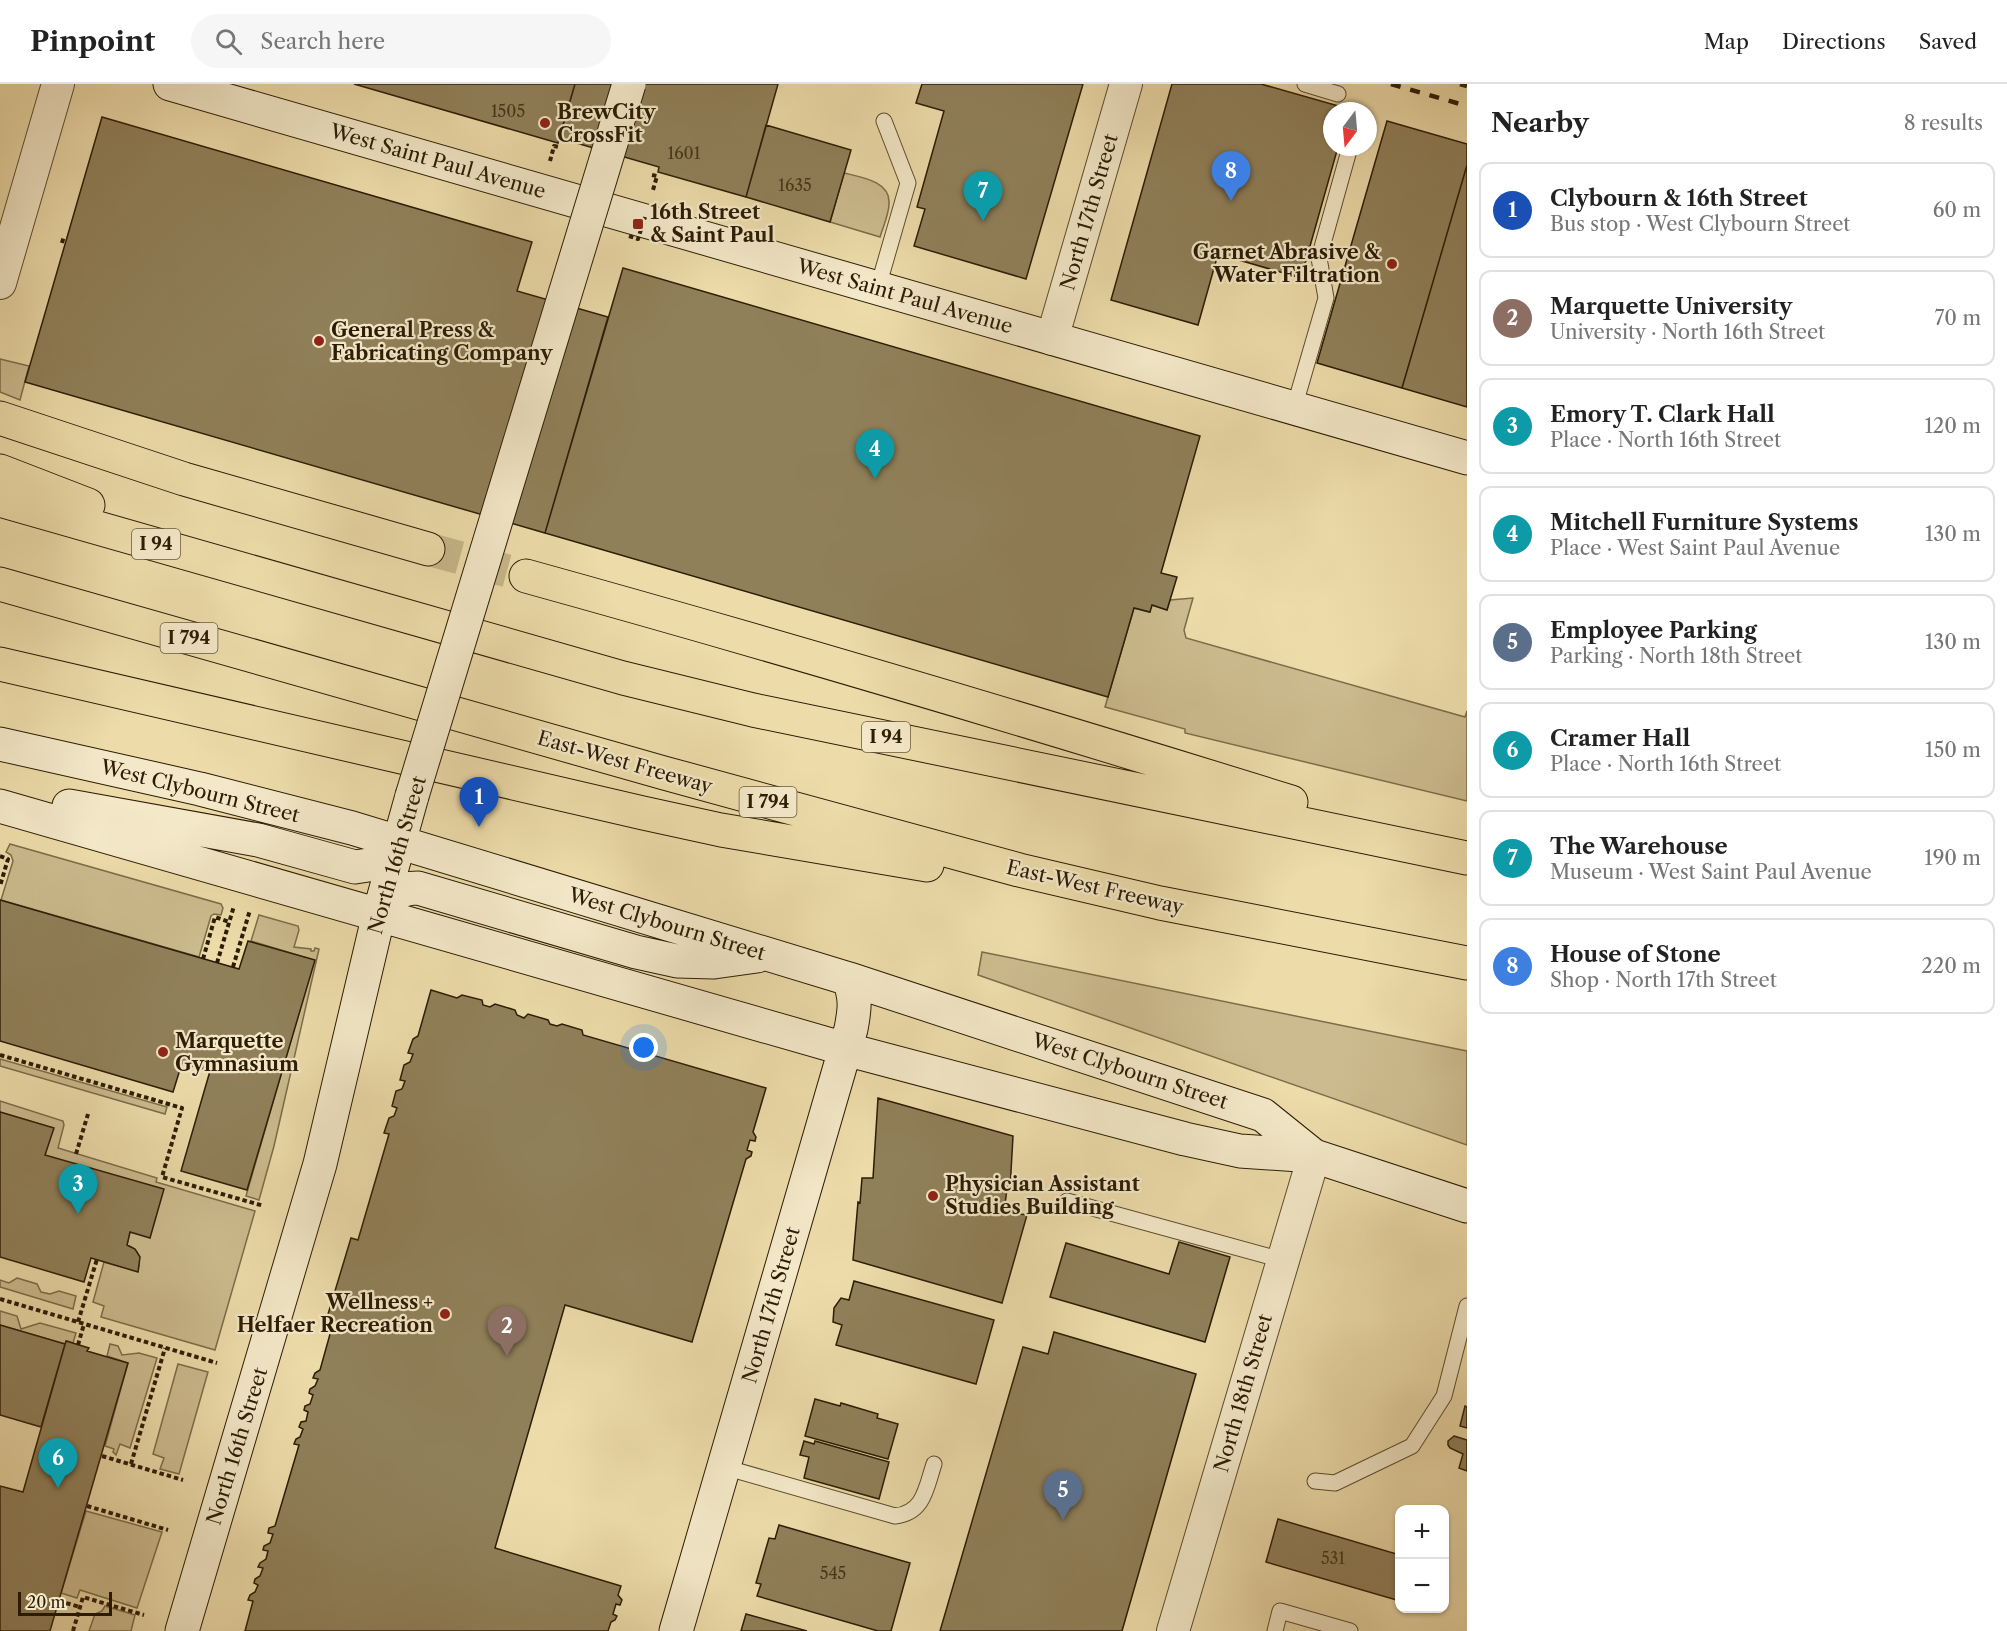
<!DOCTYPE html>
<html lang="en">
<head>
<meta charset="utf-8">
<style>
  body { margin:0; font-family:"Libre Caslon Text",serif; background:#f6f6f6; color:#222 }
  .controls { position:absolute; right:18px; bottom:18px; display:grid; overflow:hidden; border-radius:12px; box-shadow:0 2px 4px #0004 }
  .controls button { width:54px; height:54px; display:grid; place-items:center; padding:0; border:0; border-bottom:2px solid #e0e0e0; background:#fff; color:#222; font:30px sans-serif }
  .compass { position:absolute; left:1323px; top:18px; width:54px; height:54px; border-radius:50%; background:#fff; box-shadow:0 2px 4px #0004; rotate:196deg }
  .scale { position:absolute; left:18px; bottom:15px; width:94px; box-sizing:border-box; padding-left:6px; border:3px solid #2c1c04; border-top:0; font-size:16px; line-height:21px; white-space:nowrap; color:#2c1c04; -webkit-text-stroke:4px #f3e8c8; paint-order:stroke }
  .you { position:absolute; left:644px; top:964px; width:21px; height:21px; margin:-15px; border:4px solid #fff; border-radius:50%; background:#1a73e8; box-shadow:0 0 0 9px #1a73e833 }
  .badge { display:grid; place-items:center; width:39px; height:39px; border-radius:50%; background:#d93025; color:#fff; font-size:20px; font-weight:700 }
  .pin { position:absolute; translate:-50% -50px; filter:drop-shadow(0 2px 3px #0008) }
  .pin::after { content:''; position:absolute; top:32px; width:21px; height:18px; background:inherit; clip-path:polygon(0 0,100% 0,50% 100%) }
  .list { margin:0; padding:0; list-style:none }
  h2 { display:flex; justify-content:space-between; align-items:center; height:78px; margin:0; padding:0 24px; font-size:26px }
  h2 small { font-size:20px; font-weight:400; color:#767676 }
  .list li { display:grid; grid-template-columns:39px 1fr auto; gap:18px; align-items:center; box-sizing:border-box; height:96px; margin:0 12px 12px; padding:0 12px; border:2px solid #e0e0e0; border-radius:12px }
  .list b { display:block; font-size:22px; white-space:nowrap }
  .list p { margin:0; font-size:20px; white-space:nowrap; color:#767676 }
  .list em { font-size:20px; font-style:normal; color:#767676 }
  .icon { flex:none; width:33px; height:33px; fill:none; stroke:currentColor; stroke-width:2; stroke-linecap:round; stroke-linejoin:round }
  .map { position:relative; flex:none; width:1467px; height:1547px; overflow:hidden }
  header { display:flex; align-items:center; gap:36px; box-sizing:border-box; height:84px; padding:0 30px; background:#fff; border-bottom:2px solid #e0e0e0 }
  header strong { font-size:28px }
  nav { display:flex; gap:33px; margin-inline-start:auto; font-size:21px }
  .search { width:420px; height:54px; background:#f6f6f6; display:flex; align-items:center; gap:15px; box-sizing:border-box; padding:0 21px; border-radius:33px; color:#767676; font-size:22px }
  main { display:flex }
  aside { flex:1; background:#fff }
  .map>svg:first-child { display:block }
  .green { fill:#ccbb8e; stroke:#7c6c49; stroke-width:1.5 }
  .building { fill:#90805a; stroke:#2c1c04; stroke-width:1.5 }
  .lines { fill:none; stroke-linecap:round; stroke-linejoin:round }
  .highway-tunnel { stroke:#c6b689; stroke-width:33; stroke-dasharray:33 16; stroke-linecap:butt }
  .lane-casing { stroke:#5c4c2e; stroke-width:17 }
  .street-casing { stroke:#5c4c2e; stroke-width:34 }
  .secondary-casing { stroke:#2c1c04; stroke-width:35 }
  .highway-casing { stroke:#2c1c04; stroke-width:35 }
  .path { stroke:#2c1c04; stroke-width:4; stroke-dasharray:4.5 3; stroke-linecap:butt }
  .lane { stroke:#f3e8c8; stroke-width:15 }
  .street { stroke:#f3e8c8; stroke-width:32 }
  .secondary { stroke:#f3e8c8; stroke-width:33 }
  .highway { stroke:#eddcaa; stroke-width:33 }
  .rail { stroke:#2c1c04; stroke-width:4.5; stroke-dasharray:10 10; stroke-linecap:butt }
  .secondary-bridge-casing { stroke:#2c1c04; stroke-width:35; stroke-linecap:butt }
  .path-bridge { stroke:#2c1c04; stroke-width:4; stroke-dasharray:4.5 3; stroke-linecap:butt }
  .secondary-bridge { stroke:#f3e8c8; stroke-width:33 }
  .poi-dot { fill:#8f2418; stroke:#f3e8c8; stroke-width:2 }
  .labels { text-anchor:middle; stroke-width:4.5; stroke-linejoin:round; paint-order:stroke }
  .number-label { font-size:16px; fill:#45351a }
  .shield { fill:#f3e8c8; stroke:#68593f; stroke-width:1.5 }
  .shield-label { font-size:18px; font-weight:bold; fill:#2c1c04 }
  .poi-label { font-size:20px; font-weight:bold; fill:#2c1c04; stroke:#f3e8c8; text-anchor:start }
  .street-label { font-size:20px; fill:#2c1c04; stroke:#f3e8c8 }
</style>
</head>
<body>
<header>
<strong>Pinpoint</strong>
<div class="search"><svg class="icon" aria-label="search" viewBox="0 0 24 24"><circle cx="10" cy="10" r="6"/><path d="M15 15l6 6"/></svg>Search here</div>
<nav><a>Map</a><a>Directions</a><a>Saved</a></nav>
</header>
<main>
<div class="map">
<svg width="1467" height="1547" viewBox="0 0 1467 1547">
  <rect width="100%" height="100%" fill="#eddcaa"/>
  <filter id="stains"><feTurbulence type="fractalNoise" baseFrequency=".00333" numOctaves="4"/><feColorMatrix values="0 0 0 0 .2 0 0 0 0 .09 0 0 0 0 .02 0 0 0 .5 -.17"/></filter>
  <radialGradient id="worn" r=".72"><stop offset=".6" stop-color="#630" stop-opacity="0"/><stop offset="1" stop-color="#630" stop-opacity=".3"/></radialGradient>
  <path class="green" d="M844 89C860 93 891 97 889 120 889 130 883 143 880 153L830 138Z
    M0 275 29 282 20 316 0 308Z
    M1193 514 1184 546 1186 554 1465 633 1467 627V717L1185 649V645L1105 623 1134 524 1149 528 1152 521 1167 526 1170 516Z
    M10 760 221 820 223 824 221 831 214 830 211 832 199 873 1 816 13 777 11 771 6 768Z
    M259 831 298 842 299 846 294 863 311 865V867H314L315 864 319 865 274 1062 259 1116 246 1112 314 876 251 857Z
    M982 868 1467 967V1061L978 891Z
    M0 975 167 1023 165 1030 0 982Z
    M0 1017 63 1037 64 1041 58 1064 157 1094 156 1098 255 1127 215 1266 101 1233 104 1222 93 1218 104 1178 138 1187C141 1175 140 1166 127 1161L130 1148 150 1153 45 1071 53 1044 0 1028Z
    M17 1194 37 1200 41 1208 50 1210 59 1207 76 1212 73 1225 0 1203V1196L9 1199Z
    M0 1227 17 1232 21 1245 40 1239 76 1249 73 1259 67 1257 65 1260 0 1241Z
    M110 1260 118 1262 122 1271 139 1269 157 1274 130 1364 120 1360 116 1371 113 1368 114 1365 105 1362 128 1279 107 1272Z
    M178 1280 208 1288 179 1390 160 1385 164 1374 153 1370Z
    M86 1427 162 1448 137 1524 80 1506 77 1514 61 1509Z
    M105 1522 135 1531 131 1547H89L95 1530 102 1527Z"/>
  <path class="building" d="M354 0H575L558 59Z
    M575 0H778L746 113 658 88 659 83 559 54Z
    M922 0H1083L1026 195 914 162 925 125 917 123 944 27 916 19Z
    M1172 0H1261L1349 25 1348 27H1332V63H1338L1301 194 1218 170 1198 241 1111 216Z
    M102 33 532 158 517 207 608 233 545 449 25 298Z
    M1387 37 1467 60V81L1402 304 1317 279Z
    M766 41 851 66 830 138 746 113Z
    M1467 81V323L1402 304Z
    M623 184 1200 352 1161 489 1177 493 1167 526 1152 521 1150 528 1134 524 1108 613 545 449Z
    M0 816 239 885 248 857 315 876 247 1106 181 1087 210 987 182 979 173 1008 0 957Z
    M431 906 457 914 462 911 482 916 483 921 490 923 495 920 515 926 517 931 524 934 528 930 548 936 550 940 557 942 562 940 582 946 583 951 766 1004 753 1048 756 1053 755 1057 750 1056 747 1066 752 1068 751 1072 746 1075 692 1258 565 1221 495 1464 621 1502 618 1511 622 1516 620 1521 616 1520 613 1530 617 1532 615 1536 611 1538 608 1547H245L253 1517 248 1516 250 1511 255 1508 258 1501 254 1499 255 1495 260 1492 263 1484 258 1483 260 1479 266 1475 268 1467 263 1466 264 1462 270 1459 273 1450 268 1449 269 1444 275 1442 299 1361 294 1360 296 1355 300 1353 303 1345 299 1343 301 1338 306 1337 308 1328 304 1326 305 1322 310 1320 313 1311 309 1309 310 1305 315 1302 318 1295 313 1294 315 1289 320 1286 332 1243 325 1240 351 1154 358 1156 389 1050 384 1049 389 1034 394 1032 397 1024 392 1022 396 1007 402 1005 405 997 400 996 404 981 410 978 413 970 408 969 413 955 418 952Z
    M878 1014 1013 1052 1010 1105H1007L1004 1128 1027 1131 1002 1219 853 1176 858 1118 860 1119 862 1094H873Z
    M0 1028 54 1044 45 1071 164 1105 150 1154 130 1148 127 1161 135 1165 140 1173 138 1188 91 1174 84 1198 0 1173Z
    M1179 1158 1230 1173 1205 1258 1050 1213 1066 1159 1169 1190Z
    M854 1197 994 1236 976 1300 836 1261 842 1241 833 1238 834 1224 841 1214 849 1216Z
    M0 1241 65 1260 41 1343 0 1331Z
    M1054 1248 1196 1290 1122 1547H940L1023 1263 1048 1270Z
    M66 1257 89 1264 87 1267 128 1279 50 1547H0V1402L23 1408Z
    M815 1315 840 1322 841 1319 878 1330 877 1334 898 1340 888 1375 805 1352Z
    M1465 1322 1467 1323V1344L1460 1342Z
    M1454 1352 1467 1356V1387L1459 1384 1463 1370 1450 1364 1448 1361V1357Z
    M804 1357 814 1360 815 1357 889 1378 879 1415 804 1394 809 1373 800 1371Z
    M1278 1435 1400 1471V1517L1266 1478Z
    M779 1441 910 1479 891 1547H878L757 1512 761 1500 756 1499 769 1454 775 1455Z
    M746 1530 807 1547H741Z"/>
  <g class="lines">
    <path class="highway-tunnel" d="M428 465 526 492"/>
    <defs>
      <path id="lane" d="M1305 0 1338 10
        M878 203 908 99 884 37
        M1294 324 1326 214 1319 174 1350 63
        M1067 1117 1282 1176
        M724 1383 895 1432C924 1429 926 1404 934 1380
        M1315 1397 1335 1399 1412 1362 1444 1312 1467 1222
        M1275 1547 1280 1527 1350 1547"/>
      <path id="street" d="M0 199 58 0
        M1052 255 1126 0
        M1173 1547 1314 1072"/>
      <path id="secondary" d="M170 0 1467 374
        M0 660 200 705 352 744 849 895 1263 1031 1314 1072
        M0 722 845 965 1185 1055 1240 1067 1314 1072 1467 1122
        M69 722 258 756 355 783 375 780 384 776 398 758
        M379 830C388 813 398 804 418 804L636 868 677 877 714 878 757 872
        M182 1547 320 1080 379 830 412 712
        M676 1547 851 945C855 924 856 915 849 895"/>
      <path id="highway" d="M0 334 184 395 428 465
        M0 387 88 421
        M0 416 623 594 753 626 1467 774
        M526 492C782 563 1037 639 1291 718
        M0 500 664 689 1019 786 1160 819 1467 879
        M0 580 643 729 721 746 927 781"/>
    </defs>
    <use href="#lane" class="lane-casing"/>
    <use href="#street" class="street-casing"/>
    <use href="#secondary" class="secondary-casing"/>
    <use href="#highway" class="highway-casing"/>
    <path class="path" d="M550 77 554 62 559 63
      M652 91 657 92 653 106
      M62 159 64 152
      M0 772 8 775 0 802
      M203 875 215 833 229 838
      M217 879 234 822
      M233 883 250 826
      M0 971 182 1024 162 1093 264 1122
      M76 1070 88 1030
      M0 1215 217 1279
      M78 1238 97 1175
      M78 1261 84 1240
      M102 1372 183 1396
      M131 1380 165 1264
      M87 1422 168 1446
      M59 1517 80 1523
      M73 1547 83 1513 144 1531"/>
    <use href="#lane" class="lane"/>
    <use href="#street" class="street"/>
    <use href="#secondary" class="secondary"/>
    <use href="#highway" class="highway"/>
    <path class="rail" d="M1391 0 1467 22
      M1460 0 1467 2"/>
    <defs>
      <path id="secondary-bridge" d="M412 712 629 0"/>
    </defs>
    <use href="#secondary-bridge" class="secondary-bridge-casing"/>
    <path class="path-bridge" d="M629 152 638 155 645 133"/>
    <use href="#secondary-bridge" class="secondary-bridge"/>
  </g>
  <g class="poi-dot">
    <circle cx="545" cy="39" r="6"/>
    <rect x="632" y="134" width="12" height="12" rx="3"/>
    <circle cx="1392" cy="180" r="6"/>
    <circle cx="319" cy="257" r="6"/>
    <circle cx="163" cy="968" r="6"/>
    <circle cx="933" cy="1112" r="6"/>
    <circle cx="445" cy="1230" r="6"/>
  </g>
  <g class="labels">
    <g class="number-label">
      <text x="508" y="33">1505</text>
      <text x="684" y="75">1601</text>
      <text x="795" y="107">1635</text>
      <text x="1333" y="1480">531</text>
      <text x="833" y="1495">545</text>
    </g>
    <g class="shield">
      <rect x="132" y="445" width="48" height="30" rx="4.5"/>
      <rect x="160.5" y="539" width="57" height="30" rx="4.5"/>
      <rect x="862" y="638" width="48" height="30" rx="4.5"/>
      <rect x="739.5" y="703" width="57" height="30" rx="4.5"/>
    </g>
    <g class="shield-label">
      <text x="156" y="466">I 94</text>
      <text x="189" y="560">I 794</text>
      <text x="886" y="659">I 94</text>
      <text x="768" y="724">I 794</text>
    </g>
    <g class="poi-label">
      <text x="557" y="35">BrewCity<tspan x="557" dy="23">CrossFit</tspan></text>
      <text x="650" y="135">16th Street<tspan x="650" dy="23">&amp; Saint Paul</tspan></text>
      <text x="1380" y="175" text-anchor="end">Garnet Abrasive &amp;<tspan x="1380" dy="23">Water Filtration</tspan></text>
      <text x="331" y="253">General Press &amp;<tspan x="331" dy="23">Fabricating Company</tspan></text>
      <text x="175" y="964">Marquette<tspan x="175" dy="23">Gymnasium</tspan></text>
      <text x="945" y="1107">Physician Assistant<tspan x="945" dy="23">Studies Building</tspan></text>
      <text x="433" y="1225" text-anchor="end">Wellness +<tspan x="433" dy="23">Helfaer Recreation</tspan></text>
    </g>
    <g class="street-label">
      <text transform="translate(438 77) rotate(16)" y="7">West Saint Paul Avenue</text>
      <text transform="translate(1089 128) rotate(-74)" y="7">North 17th Street</text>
      <text transform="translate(905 212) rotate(16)" y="7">West Saint Paul Avenue</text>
      <text transform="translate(625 678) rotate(16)" y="7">East-West Freeway</text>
      <text transform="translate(200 707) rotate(14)" y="7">West Clybourn Street</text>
      <text transform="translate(397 771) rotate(-74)" y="7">North 16th Street</text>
      <text transform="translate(1095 803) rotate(13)" y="7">East-West Freeway</text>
      <text transform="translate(667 840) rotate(17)" y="7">West Clybourn Street</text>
      <text transform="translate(1130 987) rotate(18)" y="7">West Clybourn Street</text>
      <text transform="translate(771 1221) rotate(-74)" y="7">North 17th Street</text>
      <text transform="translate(1243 1309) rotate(-74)" y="7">North 18th Street</text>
      <text transform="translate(237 1362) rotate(-73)" y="7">North 16th Street</text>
    </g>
  </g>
  <rect width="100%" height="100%" filter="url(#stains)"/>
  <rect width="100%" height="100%" fill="url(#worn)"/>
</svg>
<div class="controls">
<button>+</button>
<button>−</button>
</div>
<svg class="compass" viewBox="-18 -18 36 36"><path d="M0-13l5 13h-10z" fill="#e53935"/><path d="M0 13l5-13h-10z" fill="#767676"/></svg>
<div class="scale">20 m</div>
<div class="you"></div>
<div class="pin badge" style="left:479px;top:743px;background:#1a4fb4">1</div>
<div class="pin badge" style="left:507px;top:1272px;background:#8d6e63">2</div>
<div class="pin badge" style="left:78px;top:1130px;background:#0f9aa8">3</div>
<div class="pin badge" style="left:875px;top:395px;background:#0f9aa8">4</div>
<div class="pin badge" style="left:1063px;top:1436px;background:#5c6f8a">5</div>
<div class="pin badge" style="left:58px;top:1404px;background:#0f9aa8">6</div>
<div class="pin badge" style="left:983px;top:137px;background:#0f9aa8">7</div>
<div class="pin badge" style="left:1231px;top:117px;background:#3f7fe0">8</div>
</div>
<aside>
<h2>Nearby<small>8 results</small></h2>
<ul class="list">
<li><span class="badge" style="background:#1a4fb4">1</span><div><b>Clybourn &amp; 16th Street</b><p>Bus stop · West Clybourn Street</p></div><em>60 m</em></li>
<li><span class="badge" style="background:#8d6e63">2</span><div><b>Marquette University</b><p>University · North 16th Street</p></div><em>70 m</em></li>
<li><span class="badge" style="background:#0f9aa8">3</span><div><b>Emory T. Clark Hall</b><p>Place · North 16th Street</p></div><em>120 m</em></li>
<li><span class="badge" style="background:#0f9aa8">4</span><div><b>Mitchell Furniture Systems</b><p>Place · West Saint Paul Avenue</p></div><em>130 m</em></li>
<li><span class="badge" style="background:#5c6f8a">5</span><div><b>Employee Parking</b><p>Parking · North 18th Street</p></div><em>130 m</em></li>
<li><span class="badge" style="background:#0f9aa8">6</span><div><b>Cramer Hall</b><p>Place · North 16th Street</p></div><em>150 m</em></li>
<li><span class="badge" style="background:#0f9aa8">7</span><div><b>The Warehouse</b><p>Museum · West Saint Paul Avenue</p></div><em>190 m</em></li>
<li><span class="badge" style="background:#3f7fe0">8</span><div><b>House of Stone</b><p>Shop · North 17th Street</p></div><em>220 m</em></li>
</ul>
</aside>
</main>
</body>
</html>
